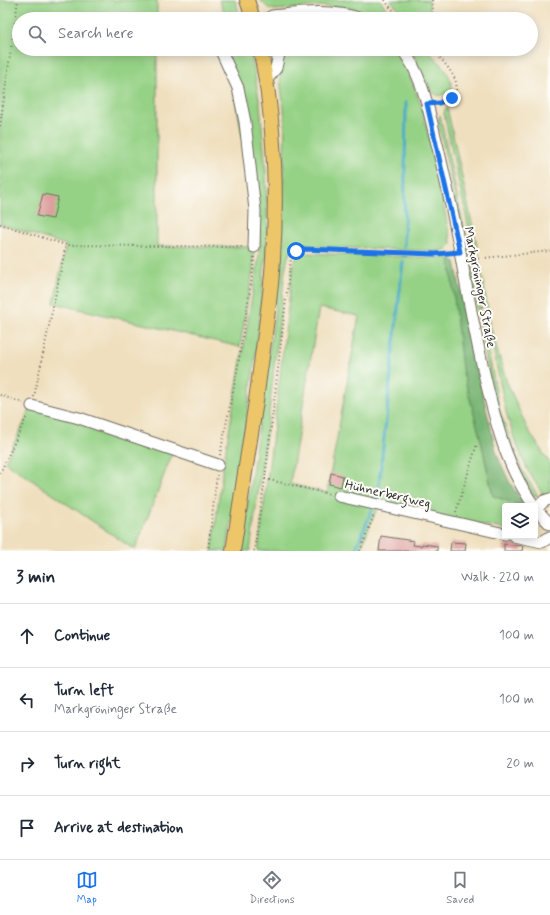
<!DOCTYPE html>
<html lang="en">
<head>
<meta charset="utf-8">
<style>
  body { margin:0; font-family:Mynerve,sans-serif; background:#f6f6f7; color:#1f2937 }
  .controls { position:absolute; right:12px; bottom:12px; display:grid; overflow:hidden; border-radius:4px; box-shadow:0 2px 10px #0003 }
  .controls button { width:36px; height:36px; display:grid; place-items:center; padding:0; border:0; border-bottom:1px solid #e0e1e3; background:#fff; color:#1f2937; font:20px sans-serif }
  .stop { position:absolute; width:12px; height:12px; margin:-9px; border:3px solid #1a73e8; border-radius:50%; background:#fff }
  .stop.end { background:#1a73e8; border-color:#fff; box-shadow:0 1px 4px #0008 }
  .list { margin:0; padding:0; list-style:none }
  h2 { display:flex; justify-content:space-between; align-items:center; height:52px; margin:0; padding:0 16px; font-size:17px }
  h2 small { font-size:13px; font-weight:400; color:#747a83 }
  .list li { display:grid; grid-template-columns:26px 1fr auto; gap:12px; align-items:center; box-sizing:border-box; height:64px; padding:0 16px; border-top:1px solid #e0e1e3 }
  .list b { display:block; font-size:15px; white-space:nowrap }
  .list p { margin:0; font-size:13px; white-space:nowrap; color:#747a83 }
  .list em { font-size:13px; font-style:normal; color:#747a83 }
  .icon { flex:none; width:22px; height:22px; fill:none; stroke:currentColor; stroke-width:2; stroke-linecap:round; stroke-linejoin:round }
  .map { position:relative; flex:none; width:550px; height:551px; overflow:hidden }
  .search { position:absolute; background:#fff; box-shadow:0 2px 10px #0003; left:12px; right:12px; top:12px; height:44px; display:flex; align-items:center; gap:10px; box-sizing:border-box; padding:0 14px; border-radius:22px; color:#747a83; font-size:15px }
  .sheet { height:308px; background:#fff }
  nav { display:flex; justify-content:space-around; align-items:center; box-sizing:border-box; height:56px; border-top:1px solid #e0e1e3; background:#fff; font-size:11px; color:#747a83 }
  nav a { display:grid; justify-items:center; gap:2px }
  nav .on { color:#1a73e8 }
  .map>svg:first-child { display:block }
  .green { fill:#96d286; stroke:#607e58; fill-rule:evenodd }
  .forest { fill:#78b473; stroke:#52704f }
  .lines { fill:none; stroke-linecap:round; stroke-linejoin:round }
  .stream { stroke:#47aac7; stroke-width:3 }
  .building { fill:#de9f9e }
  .minor-casing { stroke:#706a5e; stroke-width:13 }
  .major-casing { stroke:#706a5e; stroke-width:16 }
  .path { stroke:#706a5e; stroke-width:2; stroke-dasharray:1 3; stroke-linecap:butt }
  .minor { stroke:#fff; stroke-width:11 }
  .major { stroke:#ecc669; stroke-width:14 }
  .route { stroke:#1a73e8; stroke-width:5 }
  .labels { text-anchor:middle; stroke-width:4; stroke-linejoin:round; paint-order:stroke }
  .street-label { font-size:13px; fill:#2b2b2b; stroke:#fdfcf7 }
</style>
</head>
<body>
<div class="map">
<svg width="550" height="551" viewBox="0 0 550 551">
  <rect width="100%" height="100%" fill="#fdfcf7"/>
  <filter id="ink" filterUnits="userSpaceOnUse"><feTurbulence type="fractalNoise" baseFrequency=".025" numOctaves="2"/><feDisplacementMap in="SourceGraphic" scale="8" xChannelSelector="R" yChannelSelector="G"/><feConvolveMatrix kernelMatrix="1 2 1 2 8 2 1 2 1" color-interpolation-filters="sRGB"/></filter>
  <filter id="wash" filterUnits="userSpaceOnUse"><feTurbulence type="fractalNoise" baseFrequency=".012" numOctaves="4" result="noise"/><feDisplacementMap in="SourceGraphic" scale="16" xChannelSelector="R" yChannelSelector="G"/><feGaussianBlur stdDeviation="0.9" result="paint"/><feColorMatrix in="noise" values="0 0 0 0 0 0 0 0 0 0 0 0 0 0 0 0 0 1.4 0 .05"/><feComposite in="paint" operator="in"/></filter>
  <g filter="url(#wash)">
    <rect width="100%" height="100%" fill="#efdfbe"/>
    <path class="green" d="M0 0H157V19H19V49H157V246L254 247 253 270 240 347 54 303 66 245 0 224Z
      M219 0H235L241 19H227Z
      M260 0H380L387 10 395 19H376L354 9 339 7 318 6 275 10 268 8Z
      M390 0H429L430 19H408Z
      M228 49H250L260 104 266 173 268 232 256 352 227 551H212L223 466 259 256 260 233 227 53Z
      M285 49H391L405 65 421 105 435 164 451 242C448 251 443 251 434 251L294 246 288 257 285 270 269 413 250 551H241L274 318C281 254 283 189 285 124 285 104 278 84 281 64 282 59 284 54 285 49Z
      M410 49H426C438 61 452 72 452 90L439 96 432 92Z
      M447 107 479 256 475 257 444 114 445 109Z
      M440 115 470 257H468L438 122Z
      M304 253 447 258 452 259 450 263C460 341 476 419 493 496L524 506H505V529L378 506 360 551H258L275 418 293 265 297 257ZM319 308 359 316 327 493 290 484Z
      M480 263 491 329 506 380 527 428 550 464V495L544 496 528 471 515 441 506 412 476 264Z
      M472 266 500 412 521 468 538 496 533 495C529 487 523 479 519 471 491 411 482 333 470 268Z
      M32 406 174 449 135 550 5 462Z"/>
    <path class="forest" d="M452 259 455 261 469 335 497 455 509 481 524 506 493 496 481 441 462 369 450 263Z"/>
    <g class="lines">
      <path class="stream" d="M404 247 406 102
        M375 500 378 494 403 261
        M355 551 372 510"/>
    </g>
    <g id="blocks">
      <path class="building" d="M43 194 58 197 53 219 37 216Z
        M331 473 343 476 341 487 329 484Z
        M381 536 414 541 413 545 421 546 422 544 437 546V551H379Z
        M451 542 466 543 465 551H450Z
        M504 544 523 546 522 551H504Z"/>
    </g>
  </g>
  <g filter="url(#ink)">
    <use href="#blocks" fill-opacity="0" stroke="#706a5e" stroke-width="1"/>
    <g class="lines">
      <defs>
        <path id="minor" d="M267 19 272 16C301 13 333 9 361 19
          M222 49V53L238 88 245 122 255 210 254 247
          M402 49C424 77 429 114 438 148 446 182 454 217 460 251 467 292 475 333 484 373 496 425 510 485 550 524
          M266 81 276 68 280 49
          M32 406 79 418 218 465
          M339 496 505 534
          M537 508 544 501 550 499
          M514 536 542 542 550 537"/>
        <path id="major" d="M247 0 253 19
          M233 551C241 501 248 451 256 401 261 362 267 323 271 284 278 211 276 121 260 49"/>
      </defs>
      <use href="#minor" class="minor-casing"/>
      <use href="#major" class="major-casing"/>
      <path class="path" d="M385 0 389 6 402 19
        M432 0 433 19
        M432 49C447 66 476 94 437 103
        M0 126 18 0
        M0 224 66 245 243 247
        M473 259 484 317
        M474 259 550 251
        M0 395 23 403
        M34 397 66 245
        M220 455 237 371 253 270 254 256
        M0 473 27 416
        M265 479 330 494
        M456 512 477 444
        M208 551 217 475
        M254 551 265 479 291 257 296 251 304 249 435 254 450 253
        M360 551 374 515"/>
      <use href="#minor" class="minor"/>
      <use href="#major" class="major"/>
    </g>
  </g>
  <g class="lines" filter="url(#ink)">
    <path class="route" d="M296 251 304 249 435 254 460 252 427 104 439 103 452 98"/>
  </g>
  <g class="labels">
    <g class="street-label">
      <text transform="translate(481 287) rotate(79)" y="5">Markgröninger Straße</text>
      <text transform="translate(388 493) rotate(13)" y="5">Hühnerbergweg</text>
    </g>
  </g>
</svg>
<div class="controls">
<button><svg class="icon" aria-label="layers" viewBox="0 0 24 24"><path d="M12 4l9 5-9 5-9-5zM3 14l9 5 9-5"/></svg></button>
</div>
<div class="stop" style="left:296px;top:251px"></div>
<div class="stop end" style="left:452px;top:98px"></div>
<div class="search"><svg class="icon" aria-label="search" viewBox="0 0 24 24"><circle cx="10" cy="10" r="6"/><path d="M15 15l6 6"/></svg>Search here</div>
</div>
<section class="sheet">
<h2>3 min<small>Walk · 220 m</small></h2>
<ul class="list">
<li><svg class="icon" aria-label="ahead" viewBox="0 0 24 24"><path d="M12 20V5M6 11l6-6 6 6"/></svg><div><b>Continue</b></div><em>100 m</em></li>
<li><svg class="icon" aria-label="left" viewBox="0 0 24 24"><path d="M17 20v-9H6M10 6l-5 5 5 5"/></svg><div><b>Turn left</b><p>Markgröninger Straße</p></div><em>100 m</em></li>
<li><svg class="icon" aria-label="right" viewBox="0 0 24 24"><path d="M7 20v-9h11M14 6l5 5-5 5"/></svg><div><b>Turn right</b></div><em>20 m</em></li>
<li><svg class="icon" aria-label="arrive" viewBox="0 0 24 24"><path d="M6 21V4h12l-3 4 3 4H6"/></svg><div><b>Arrive at destination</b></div></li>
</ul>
</section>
<nav>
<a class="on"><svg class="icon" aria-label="map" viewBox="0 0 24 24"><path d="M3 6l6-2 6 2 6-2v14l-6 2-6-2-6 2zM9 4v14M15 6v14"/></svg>Map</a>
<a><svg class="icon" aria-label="directions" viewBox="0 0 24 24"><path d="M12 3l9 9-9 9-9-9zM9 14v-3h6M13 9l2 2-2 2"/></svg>Directions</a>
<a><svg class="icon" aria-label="saved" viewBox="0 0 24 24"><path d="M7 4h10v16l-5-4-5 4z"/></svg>Saved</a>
</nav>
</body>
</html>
